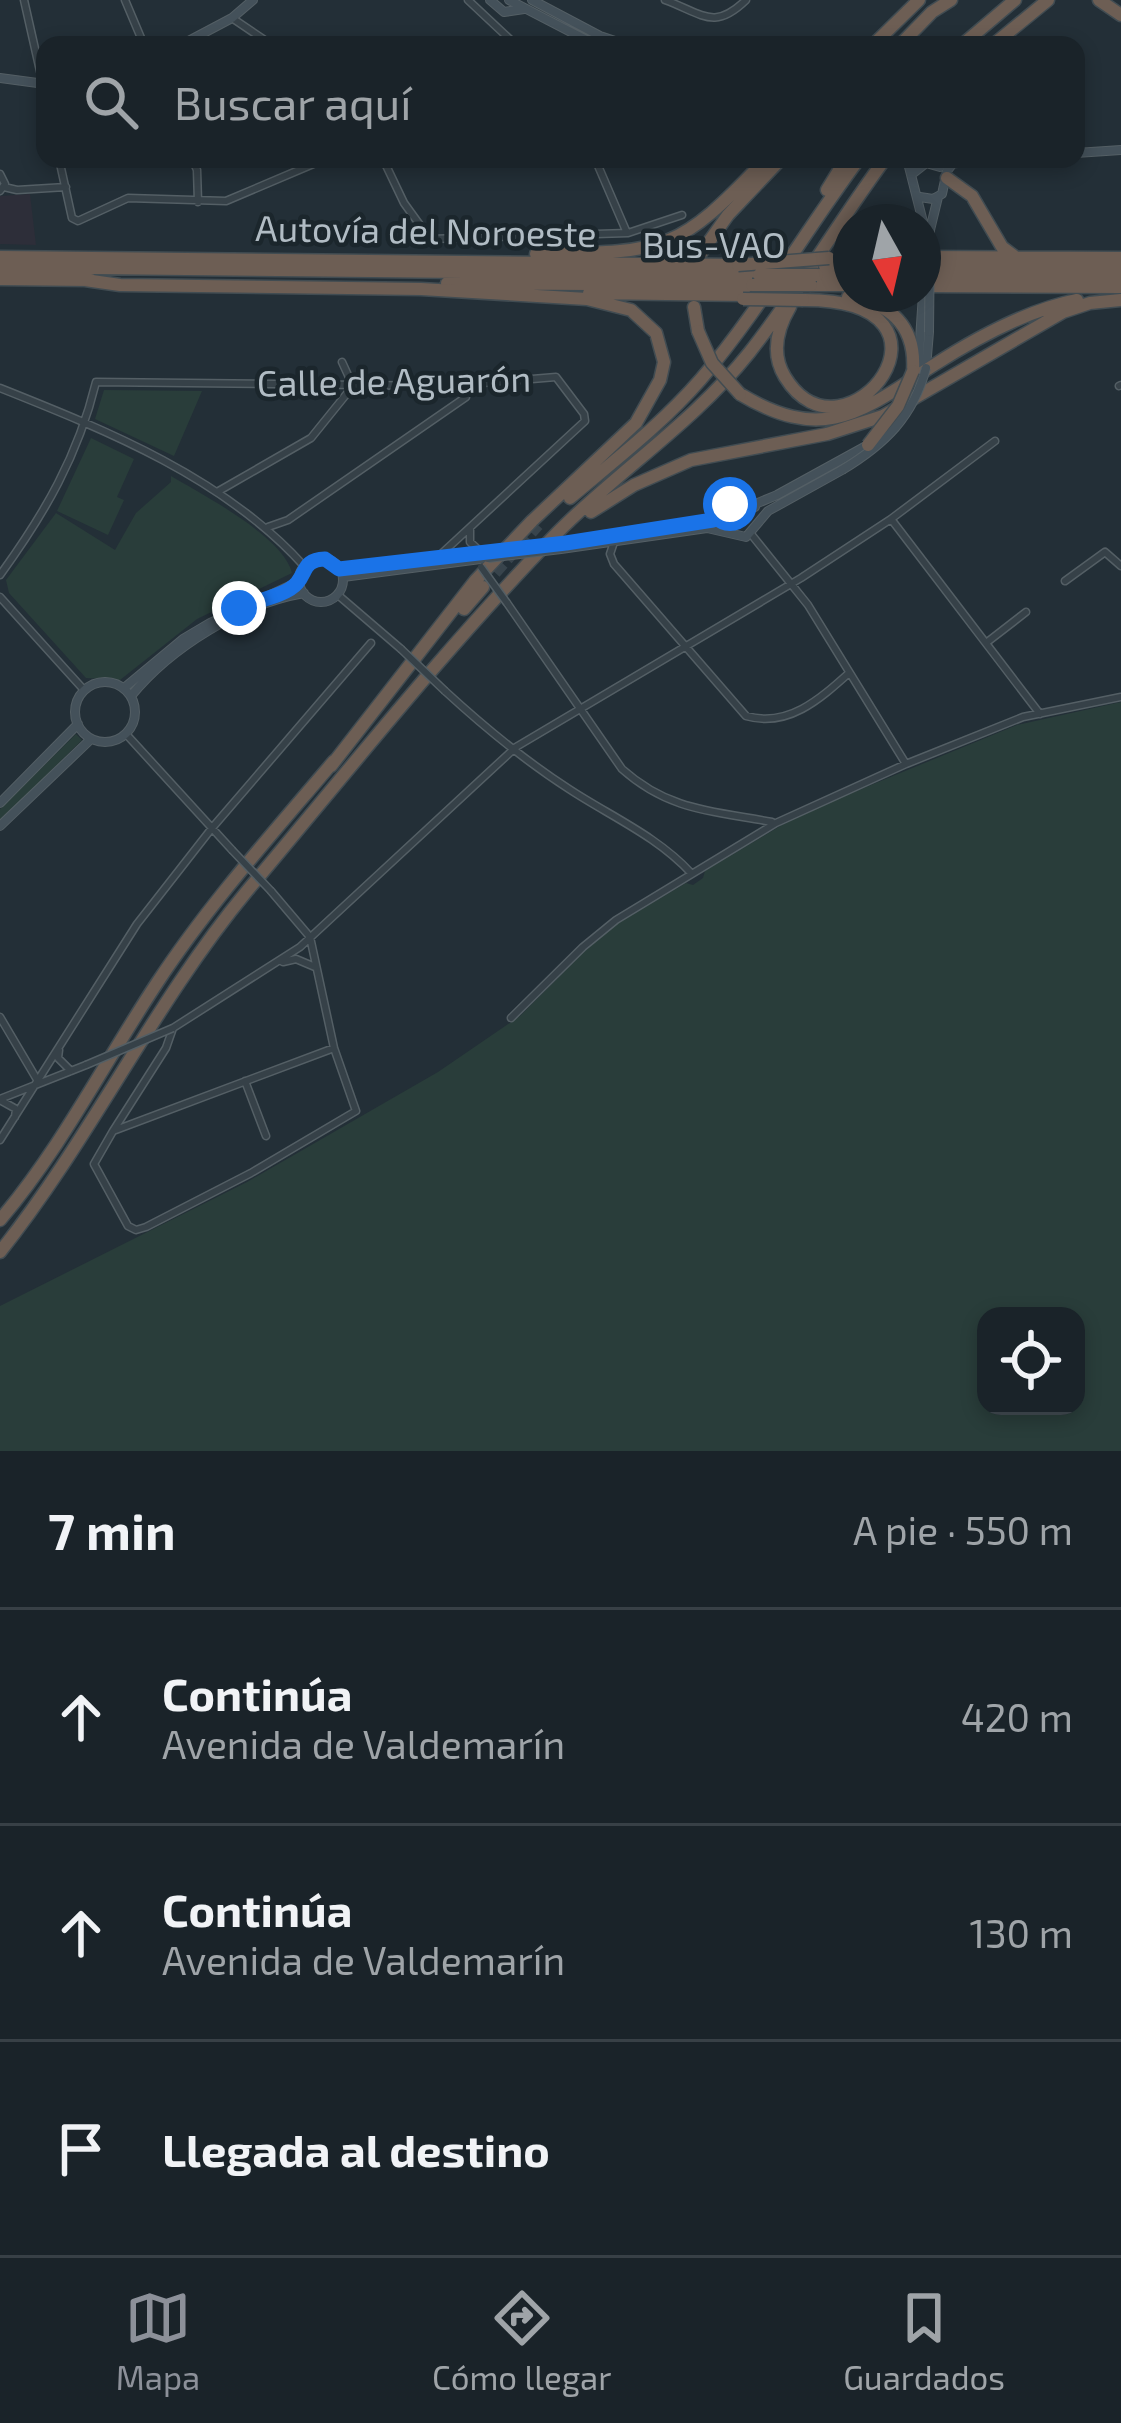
<!DOCTYPE html>
<html lang="es">
<head>
<meta charset="utf-8">
<style>
  body { margin:0; font-family:"Exo 2",sans-serif; background:#232b31; color:#f1f3f6 }
  .controls { position:absolute; right:36px; bottom:36px; display:grid; overflow:hidden; border-radius:24px; box-shadow:0 6px 18px #0003 }
  .controls button { width:108px; height:108px; display:grid; place-items:center; padding:0; border:0; border-bottom:3px solid #384046; background:#1a2329; color:#f1f3f6; font:60px sans-serif }
  .compass { position:absolute; left:833px; top:204px; width:108px; height:108px; border-radius:50%; background:#1a2329; box-shadow:0 6px 18px #0003; rotate:172deg }
  .stop { position:absolute; width:36px; height:36px; margin:-27px; border:9px solid #1a73e8; border-radius:50%; background:#fff }
  .stop.end { background:#1a73e8; border-color:#fff; box-shadow:0 3px 12px #0008 }
  .list { margin:0; padding:0; list-style:none }
  h2 { display:flex; justify-content:space-between; align-items:center; height:156px; margin:0; padding:0 48px; font-size:51px }
  h2 small { font-size:39px; font-weight:400; color:#9fa4a8 }
  .list li { display:grid; grid-template-columns:78px 1fr auto; gap:36px; align-items:center; box-sizing:border-box; height:216px; padding:0 48px; border-top:3px solid #384046 }
  .list b { display:block; font-size:45px; white-space:nowrap }
  .list p { margin:0; font-size:39px; white-space:nowrap; color:#9fa4a8 }
  .list em { font-size:39px; font-style:normal; color:#9fa4a8 }
  .icon { flex:none; width:66px; height:66px; fill:none; stroke:currentColor; stroke-width:2; stroke-linecap:round; stroke-linejoin:round }
  .map { position:relative; flex:none; width:1121px; height:1451px; overflow:hidden }
  .search { position:absolute; background:#1a2329; box-shadow:0 6px 18px #0003; left:36px; right:36px; top:36px; height:132px; display:flex; align-items:center; gap:30px; box-sizing:border-box; padding:0 42px; border-radius:24px; color:#9fa4a8; font-size:45px }
  .sheet { height:804px; background:#1a2329 }
  nav { display:flex; justify-content:space-around; align-items:center; box-sizing:border-box; height:168px; border-top:3px solid #384046; background:#1a2329; font-size:33px; color:#9fa4a8 }
  nav a { display:grid; justify-items:center; gap:6px }
  nav .on { color:#8c9099 }
  .map>svg:first-child { display:block }
  .medical { fill:#2d2e39 }
  .green { fill:#293d3a; fill-rule:evenodd }
  .lines { fill:none; stroke-linecap:round; stroke-linejoin:round }
  .highway-tunnel { stroke:#38444c; stroke-width:12; stroke-dasharray:12 6; stroke-linecap:butt }
  .street-casing { stroke:#545f65; stroke-width:9 }
  .secondary-casing { stroke:#545f65; stroke-width:10 }
  .highway-casing { stroke:#414c52; stroke-width:15 }
  .street { stroke:#364148; stroke-width:6 }
  .secondary { stroke:#44515a; stroke-width:8 }
  .highway { stroke:#6d5e54; stroke-width:12 }
  .street-bridge-casing { stroke:#545f65; stroke-width:9; stroke-linecap:butt }
  .secondary-bridge-casing { stroke:#545f65; stroke-width:10; stroke-linecap:butt }
  .highway-bridge-casing { stroke:#414c52; stroke-width:15; stroke-linecap:butt }
  .street-bridge { stroke:#364148; stroke-width:6 }
  .secondary-bridge { stroke:#44515a; stroke-width:8 }
  .highway-bridge { stroke:#6d5e54; stroke-width:12 }
  .route { stroke:#1a73e8; stroke-width:15 }
  .labels { text-anchor:middle; stroke-width:9; stroke-linejoin:round; paint-order:stroke }
  .street-label { font-size:36px; fill:#b1bcc4; stroke:#1b262c }
</style>
</head>
<body>
<div class="map">
<svg width="1121" height="1451" viewBox="0 0 1121 1451">
  <rect width="100%" height="100%" fill="#232f37"/>
  <path class="medical" d="M30 194 36 245 0 244V196Z"/>
  <path class="green" d="M104 390 202 391 174 456 95 419Z
    M91 438 134 459 117 497 124 500 108 535 57 511Z
    M171 476C203 495 284 537 292 573L197 619 120 680 86 678 9 593 6 580 56 513 115 550 136 513 171 482Z
    M1121 702V1451H0V1306L247 1182 438 1072 520 1016 586 950 617 924 686 883 693 885 703 878 705 871 782 825 837 799 1017 725ZM986 1316H1076V1406H986Z
    M76 734 82 740 0 821V809Z"/>
  <g class="lines">
    <path class="highway-tunnel" d="M483 586 538 525"/>
    <defs>
      <path id="street" d="M24 0 45 93
        M125 0 144 45
        M468 0 516 45
        M665 0C703 14 714 31 746 0
        M232 18 272 45
        M496 45 507 37
        M59 159 72 218 78 221 128 198 226 201 325 159
        M192 159 197 170 198 202
        M383 159 404 203 430 239 628 233 682 215
        M0 174 5 184 0 191
        M4 187 17 190 66 187
        M627 233 596 161H663
        M342 362 353 386
        M1119 386 1121 385
        M0 388C108 431 225 478 304 566
        M217 492 311 438 353 386
        M891 519 1040 714
        M268 527 288 520 466 397 469 384
        M470 530V542L482 553
        M751 534 808 605 906 764
        M614 542 610 554 614 564 746 716C788 728 820 699 849 673
        M0 575C45 513 78 456 96 382L446 386 556 377 584 414 585 421 439 556
        M1065 581 1105 552 1121 566
        M338 595 401 649
        M0 597 84 690
        M507 603 622 769C669 811 713 811 772 822
        M986 643 1026 612
        M445 691C482 725 527 762 569 789 610 816 657 836 691 873
        M126 734 232 850
        M271 891 310 937 334 1048 356 1111 251 1173 146 1227 136 1230 128 1226 94 1164 113 1131 334 1048
        M283 962 296 959 315 967
        M0 1017 39 1083
        M511 1018 583 947 616 920 776 823 906 764 1023 717 1121 697
        M59 1050 58 1058 71 1071
        M245 1081 266 1136
        M0 1099 86 1065
        M0 1100 16 1109 15 1117
        M113 1131 166 1048 173 1028 300 947 516 747 801 578 891 519 995 441
        M0 1140 137 924 212 828 371 643"/>
      <path id="secondary" d="M490 0 504 12 524 9
        M509 0 596 45
        M532 0 600 36 627 45
        M181 45 232 18 253 0
        M0 78 45 84
        M1076 153 1121 150
        M907 159 923 222
        M938 165 997 159
        M912 174 926 163 940 167
        M920 197 933 199 942 194 947 171 954 162
        M923 230V232
        M930 230 938 197
        M926 368 929 332
        M918 370 923 294
        M753 505 777 495 868 445
        M726 530 723 516 730 504 743 501 755 507
        M566 543 706 521 724 513
        M561 549 707 528 746 537 768 511 842 470
        M299 580a22 22 0 1 1 44 0a22 22 0 1 1-44 0Z
        M339 569 488 552
        M343 577 488 558
        M75 712a30 30 0 1 1 60 0a30 30 0 1 1-60 0Z
        M124 688 183 639 210 623 300 581
        M131 696C171 647 241 604 304 593
        M0 803 78 724
        M0 826 91 739"/>
      <path id="highway" d="M1099 0 1121 15
        M873 45 919 0
        M900 45 932 12 951 0
        M962 45 1015 0
        M993 45 1048 0
        M947 178 972 196 1002 247 1014 256
        M827 190 846 159
        M701 253 728 215 781 159
        M536 254C665 252 676 254 766 159
        M0 257 738 265
        M923 257 1121 258
        M825 266H851
        M0 267 759 275
        M923 267 1121 268
        M817 275 851 276
        M923 276 1121 278
        M0 279 91 280
        M85 280 120 285 421 289 587 299 631 310 656 333 664 362 660 380 636 423 532 521 475 581 331 766
        M447 283 752 285
        M811 285H851
        M923 286 1121 287
        M589 293 745 295
        M848 297C891 303 916 326 913 371
        M694 307 698 331
        M790 307C777 329 771 354 785 377 845 475 981 299 803 300
        M740 394C825 445 862 411 934 365 976 338 1028 310 1077 300
        M570 498C615 460 662 424 701 379 760 310 805 231 859 159
        M591 512 634 485 691 460 827 434 883 416 1063 312 1090 303 1121 300
        M464 609 483 587
        M0 1220C62 1147 104 1063 157 983 209 904 273 833 334 761
        M0 1252C91 1138 154 1003 247 891 348 771 447 646 557 533 619 470 693 423 749 353 798 291 838 223 885 159"/>
    </defs>
    <use href="#street" class="street-casing"/>
    <use href="#secondary" class="secondary-casing"/>
    <use href="#highway" class="highway-casing"/>
    <use href="#street" class="street"/>
    <use href="#secondary" class="secondary"/>
    <use href="#highway" class="highway"/>
    <defs>
      <path id="street-bridge" d="M481 567 507 603
        M401 649 445 691
        M232 850 271 891
        M86 1065 173 1028"/>
      <path id="secondary-bridge" d="M929 332 930 230
        M842 470C885 444 913 417 926 368
        M488 552 566 543
        M488 558 561 549"/>
      <path id="highway-bridge" d="M738 265 829 258
        M759 275H817
        M752 285H811
        M743 299 803 300
        M698 331 712 363 740 394
        M868 445 898 406 913 371"/>
    </defs>
    <use href="#street-bridge" class="street-bridge-casing"/>
    <use href="#secondary-bridge" class="secondary-bridge-casing"/>
    <use href="#highway-bridge" class="highway-bridge-casing"/>
    <use href="#street-bridge" class="street-bridge"/>
    <use href="#secondary-bridge" class="secondary-bridge"/>
    <use href="#highway-bridge" class="highway-bridge"/>
  </g>
  <g class="lines">
    <path class="route" d="M239 608C254 601 286 596 297 583 307 571 303 560 325 559L339 569 566 543 713 520 730 504"/>
  </g>
  <g class="labels">
    <g class="street-label">
      <text transform="translate(426 231) rotate(1)" y="13">Autovía del Noroeste</text>
      <text x="714" y="258">Bus-VAO</text>
      <text transform="translate(394 381) rotate(-1)" y="13">Calle de Aguarón</text>
    </g>
  </g>
</svg>
<div class="controls">
<button><svg class="icon" aria-label="locate" viewBox="0 0 24 24"><circle cx="12" cy="12" r="6"/><path d="M12 2v4M12 18v4M2 12h4M18 12h4"/></svg></button>
</div>
<svg class="compass" viewBox="-18 -18 36 36"><path d="M0-13l5 13h-10z" fill="#e53935"/><path d="M0 13l5-13h-10z" fill="#9fa4a8"/></svg>
<div class="stop" style="left:730px;top:504px"></div>
<div class="stop end" style="left:239px;top:608px"></div>
<div class="search"><svg class="icon" aria-label="search" viewBox="0 0 24 24"><circle cx="10" cy="10" r="6"/><path d="M15 15l6 6"/></svg>Buscar aquí</div>
</div>
<section class="sheet">
<h2>7 min<small>A pie · 550 m</small></h2>
<ul class="list">
<li><svg class="icon" aria-label="ahead" viewBox="0 0 24 24"><path d="M12 20V5M6 11l6-6 6 6"/></svg><div><b>Continúa</b><p>Avenida de Valdemarín</p></div><em>420 m</em></li>
<li><svg class="icon" aria-label="ahead" viewBox="0 0 24 24"><path d="M12 20V5M6 11l6-6 6 6"/></svg><div><b>Continúa</b><p>Avenida de Valdemarín</p></div><em>130 m</em></li>
<li><svg class="icon" aria-label="arrive" viewBox="0 0 24 24"><path d="M6 21V4h12l-3 4 3 4H6"/></svg><div><b>Llegada al destino</b></div></li>
</ul>
</section>
<nav>
<a class="on"><svg class="icon" aria-label="map" viewBox="0 0 24 24"><path d="M3 6l6-2 6 2 6-2v14l-6 2-6-2-6 2zM9 4v14M15 6v14"/></svg>Mapa</a>
<a><svg class="icon" aria-label="directions" viewBox="0 0 24 24"><path d="M12 3l9 9-9 9-9-9zM9 14v-3h6M13 9l2 2-2 2"/></svg>Cómo llegar</a>
<a><svg class="icon" aria-label="saved" viewBox="0 0 24 24"><path d="M7 4h10v16l-5-4-5 4z"/></svg>Guardados</a>
</nav>
</body>
</html>
